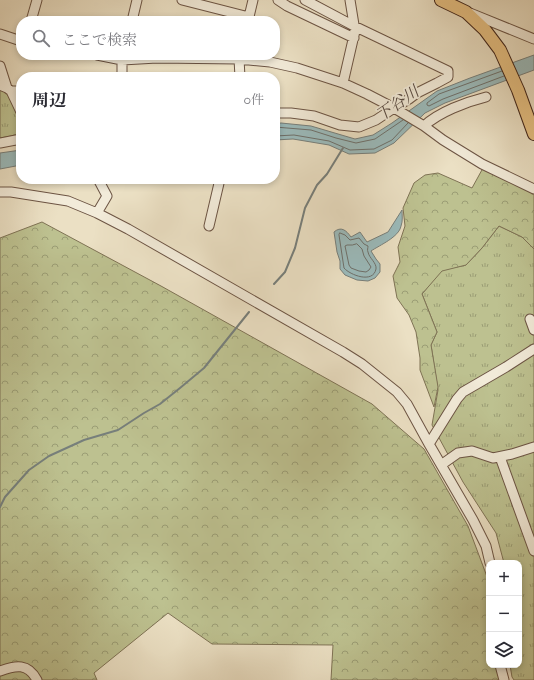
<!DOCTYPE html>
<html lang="ja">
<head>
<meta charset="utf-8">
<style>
  body { margin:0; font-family:"IM FELL Great Primer","Noto Serif JP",serif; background:#f2f2f3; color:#2b2b33 }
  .controls { position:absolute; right:12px; bottom:12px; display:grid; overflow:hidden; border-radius:8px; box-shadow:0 2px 6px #0003 }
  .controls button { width:36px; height:36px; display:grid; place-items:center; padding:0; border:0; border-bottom:1px solid #e1e1e2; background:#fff; color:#2b2b33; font:20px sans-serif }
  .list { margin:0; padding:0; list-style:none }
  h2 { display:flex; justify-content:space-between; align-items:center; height:52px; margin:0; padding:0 16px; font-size:17px }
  h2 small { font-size:13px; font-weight:400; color:#7c7c81 }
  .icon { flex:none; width:22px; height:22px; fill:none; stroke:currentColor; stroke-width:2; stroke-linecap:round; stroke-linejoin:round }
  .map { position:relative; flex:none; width:534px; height:680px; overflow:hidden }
  .search { position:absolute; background:#fff; box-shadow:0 2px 6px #0003; left:16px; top:16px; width:264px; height:44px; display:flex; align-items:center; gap:10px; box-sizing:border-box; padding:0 14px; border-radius:16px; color:#7c7c81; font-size:15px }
  .panel { position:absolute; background:#fff; box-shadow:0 2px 6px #0003; left:16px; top:72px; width:264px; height:112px; border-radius:16px }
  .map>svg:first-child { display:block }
  .grass { fill:url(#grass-tufts); stroke:#7f7355 }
  .forest { fill:url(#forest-crowns); stroke:#7f7355 }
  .water { fill:#9bbbbc; stroke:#777f7b }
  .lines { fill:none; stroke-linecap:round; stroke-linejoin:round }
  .shore { stroke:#6e706b; stroke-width:1 }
  .stream { stroke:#777f7b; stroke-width:2 }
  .minor-casing { stroke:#6c5444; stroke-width:11 }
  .major-casing { stroke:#41251a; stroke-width:14 }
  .minor { stroke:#f2ebd9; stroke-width:9 }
  .major { stroke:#e6c082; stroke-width:12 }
  .labels { text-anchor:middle; stroke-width:3.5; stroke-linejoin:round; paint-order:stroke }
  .water-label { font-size:16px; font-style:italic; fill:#584a42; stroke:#f2ebd9 }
</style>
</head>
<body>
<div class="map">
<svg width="534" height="680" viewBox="0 0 534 680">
  <defs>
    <pattern id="grass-tufts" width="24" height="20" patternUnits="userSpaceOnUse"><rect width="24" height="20" fill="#bdc190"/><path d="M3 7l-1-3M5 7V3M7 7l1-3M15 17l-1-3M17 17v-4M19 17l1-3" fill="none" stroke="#9b9d75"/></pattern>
    <pattern id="forest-crowns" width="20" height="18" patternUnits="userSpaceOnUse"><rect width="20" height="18" fill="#bdc190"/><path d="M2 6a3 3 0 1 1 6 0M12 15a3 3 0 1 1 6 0" fill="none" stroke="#9b9d75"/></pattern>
  </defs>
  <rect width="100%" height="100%" fill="#ebe0c4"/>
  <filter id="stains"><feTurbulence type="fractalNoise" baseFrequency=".005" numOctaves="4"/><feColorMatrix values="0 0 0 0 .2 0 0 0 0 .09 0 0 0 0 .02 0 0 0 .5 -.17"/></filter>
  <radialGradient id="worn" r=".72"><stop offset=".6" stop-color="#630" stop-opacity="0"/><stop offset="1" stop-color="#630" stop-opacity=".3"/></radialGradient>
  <path class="grass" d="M0 90 7 92 21 122V134L0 138Z
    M499 226 522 237 534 249V680H514L512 677 510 665H519V563H504L496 533 463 482 432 425 438 390 431 345 437 332 422 294 442 270 466 265 482 248Z"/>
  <path class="forest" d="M483 168 534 190V249L522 237 499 226 482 248 466 265 442 271 422 294 437 332 431 345 438 387 434 407 420 370V358L416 332 409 315 397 298 393 276 400 262 398 247 405 226 403 208 414 183 425 175 438 173 472 188Z
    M42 222 161 286 372 404 424 449 468 526 489 582V665H500L504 680H331L333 645 212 644 168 613 94 673 97 680H0V238Z"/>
  <path class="water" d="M534 55V70L445 103 425 113 394 143 375 153 349 154 329 145 293 139 275 140V124L281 123 311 126 355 139 373 135 392 123 437 91 470 78Z
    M21 150V165L0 169V153Z
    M402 210C402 215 403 221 401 226 399 237 380 245 371 251L376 259 380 264V272L375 278 368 281 357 280 345 275 340 269V261L337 252 334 232C341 226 346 230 351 237L360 232 367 242 388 232Z"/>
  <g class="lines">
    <path class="shore" d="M502 71 439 94 427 103V105L429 106 443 99 504 76
      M275 127 311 130 336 138 356 143 375 139 403 120
      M275 136 294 135 329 141 350 150 374 149 392 140 408 123
      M340 233 345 235 350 240 359 238 364 244 368 246C368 248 367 250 368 252 369 258 377 263 376 269 373 284 350 275 344 268L339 235Z
      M357 244 362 249 364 256 371 267 369 270 366 272 359 271 351 268 349 265 345 246 347 245H352Z"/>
    <path class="stream" d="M274 284 285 272 295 248 305 208 317 185 327 174 343 148
      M0 507 5 497 29 470 49 456 84 440 118 430 144 413 160 404 180 388 204 368 249 312"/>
    <defs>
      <path id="minor" d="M182 0 249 17
        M278 0 287 6 354 38
        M470 13 534 39
        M31 21 37 0
        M132 21 137 0
        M248 21 253 0
        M0 34 21 41
        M97 55 122 60 157 58 239 59 270 62 297 68 343 83 367 94 394 108 424 126 443 140 482 164 534 189
        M240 55 239 59 240 77
        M0 66 7 88
        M122 77V60L123 55
        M343 83 355 31 350 0
        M0 85 7 88 11 91 21 112
        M11 91H21
        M275 113H291L314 116 340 125 359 127 376 120 394 108 409 99 417 93 437 83 448 77V71L354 26 305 0
        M424 126C439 112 466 102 486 97
        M0 143 21 139
        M0 192H11L68 201 97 213 128 229 343 352 362 364 397 392 407 404 429 444 473 520 486 546 490 563
        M97 213 107 196 98 179
        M209 226 220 179
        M530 319 534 330
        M429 444 457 399 463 392 506 367 534 349
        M500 457 534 551
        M441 465 458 453 472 451 493 458 512 454 534 447
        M500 665 504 680
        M0 671C16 665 28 663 37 680"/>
      <path id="major" d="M441 0 466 12 485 30 500 50 518 90 534 134"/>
    </defs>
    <use href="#minor" class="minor-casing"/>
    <use href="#major" class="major-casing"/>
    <use href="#minor" class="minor"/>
    <use href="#major" class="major"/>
  </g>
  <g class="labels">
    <g class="water-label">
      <text transform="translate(397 103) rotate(-35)" y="6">下谷川</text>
    </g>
  </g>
  <rect width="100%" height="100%" filter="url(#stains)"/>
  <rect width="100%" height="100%" fill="url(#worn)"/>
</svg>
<div class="controls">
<button>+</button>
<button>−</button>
<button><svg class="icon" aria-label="layers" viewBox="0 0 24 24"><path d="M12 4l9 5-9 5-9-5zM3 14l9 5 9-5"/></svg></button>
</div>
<div class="search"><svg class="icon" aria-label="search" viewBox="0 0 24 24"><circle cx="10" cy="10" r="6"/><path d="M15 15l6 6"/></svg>ここで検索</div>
<section class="panel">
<h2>周辺<small>0件</small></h2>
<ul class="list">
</ul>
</section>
</div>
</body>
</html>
